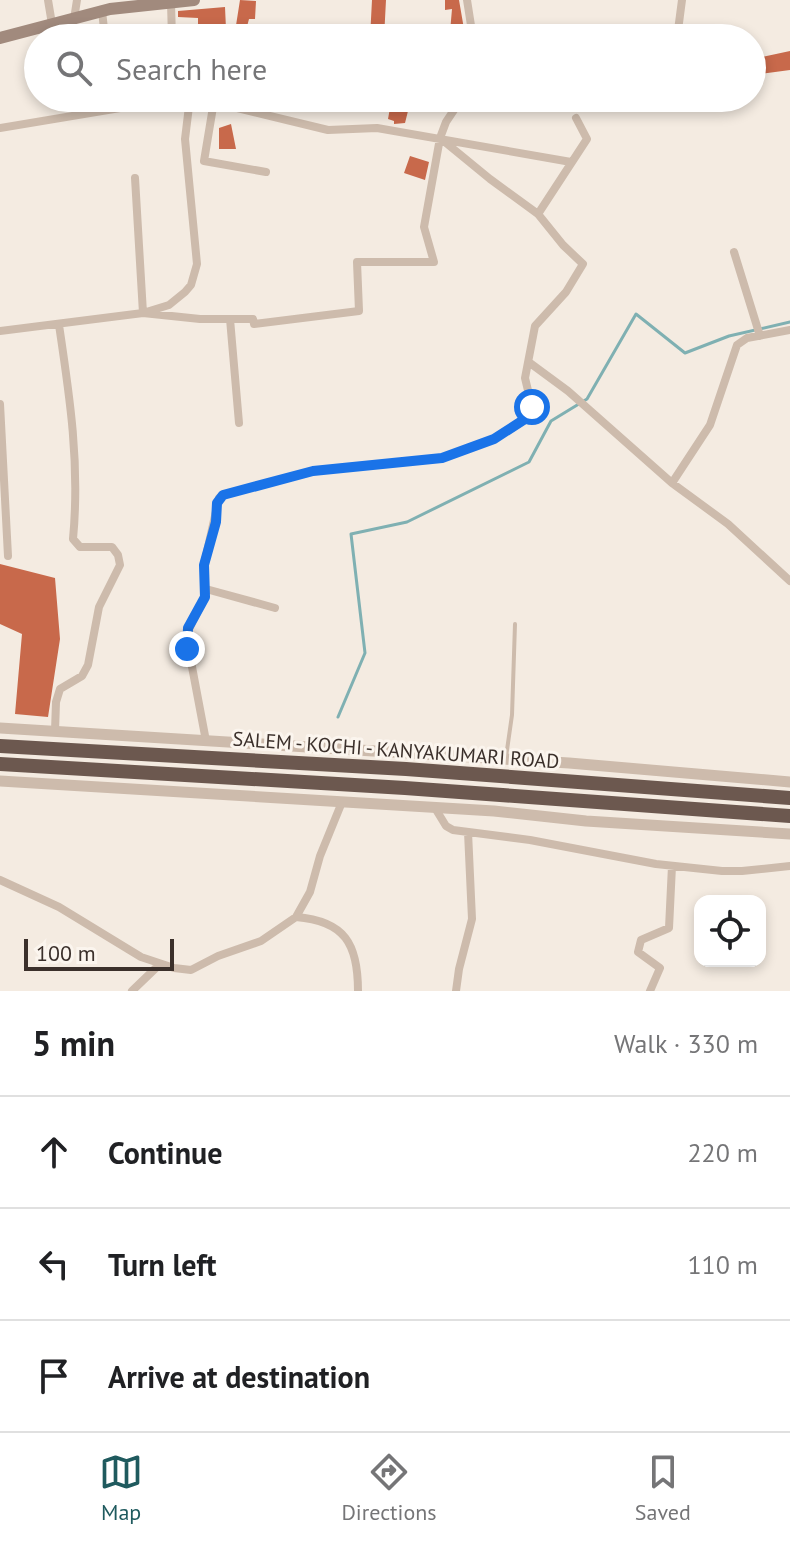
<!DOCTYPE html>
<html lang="en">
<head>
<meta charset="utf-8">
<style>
  body { margin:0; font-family:"PT Sans",sans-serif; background:#f2f2f2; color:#202124 }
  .controls { position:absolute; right:24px; bottom:24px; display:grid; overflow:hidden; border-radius:16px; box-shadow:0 4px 12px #0003 }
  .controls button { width:72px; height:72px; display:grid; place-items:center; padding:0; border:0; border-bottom:2px solid #e0e0e0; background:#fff; color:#202124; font:40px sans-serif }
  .scale { position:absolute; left:24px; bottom:20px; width:150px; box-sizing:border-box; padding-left:8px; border:4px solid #3b302b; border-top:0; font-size:22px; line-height:28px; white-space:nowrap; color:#3b302b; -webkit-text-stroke:6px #fbf5ee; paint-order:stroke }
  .stop { position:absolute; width:24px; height:24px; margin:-18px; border:6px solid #1a73e8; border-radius:50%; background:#fff }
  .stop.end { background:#1a73e8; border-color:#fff; box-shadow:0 2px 8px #0008 }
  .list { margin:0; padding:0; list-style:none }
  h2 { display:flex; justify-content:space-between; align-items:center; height:104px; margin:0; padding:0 32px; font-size:34px }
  h2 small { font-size:26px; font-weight:400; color:#757577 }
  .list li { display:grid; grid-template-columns:52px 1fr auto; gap:24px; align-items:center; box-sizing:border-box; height:112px; padding:0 32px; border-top:2px solid #e0e0e0 }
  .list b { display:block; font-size:30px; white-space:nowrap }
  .list em { font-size:26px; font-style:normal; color:#757577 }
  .icon { flex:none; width:44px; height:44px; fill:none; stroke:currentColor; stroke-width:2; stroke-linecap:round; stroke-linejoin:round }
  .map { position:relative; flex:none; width:790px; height:991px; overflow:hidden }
  .search { position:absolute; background:#fff; box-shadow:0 4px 12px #0003; left:24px; right:24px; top:24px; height:88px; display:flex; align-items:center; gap:20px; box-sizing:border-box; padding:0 28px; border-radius:44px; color:#757577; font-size:30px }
  .sheet { height:440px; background:#fff }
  nav { display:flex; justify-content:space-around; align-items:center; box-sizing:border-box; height:112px; border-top:2px solid #e0e0e0; background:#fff; font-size:22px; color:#757577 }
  nav a { display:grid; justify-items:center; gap:4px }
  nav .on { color:#1f5a5e }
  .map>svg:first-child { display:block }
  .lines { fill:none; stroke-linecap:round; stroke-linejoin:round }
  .stream { stroke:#7fb0b2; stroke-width:3 }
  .building { fill:#c8694b }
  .service { stroke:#cdbbac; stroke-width:4 }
  .minor { stroke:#cdbbac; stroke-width:8 }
  .tertiary { stroke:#cdbbac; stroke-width:11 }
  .secondary { stroke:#a18a7d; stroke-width:12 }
  .trunk { stroke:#6c584f; stroke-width:14 }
  .route { stroke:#1a73e8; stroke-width:10 }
  .labels { text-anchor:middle; stroke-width:6; stroke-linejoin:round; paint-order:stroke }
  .street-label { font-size:20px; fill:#3b302b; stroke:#fbf5ee }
</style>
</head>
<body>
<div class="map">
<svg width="790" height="991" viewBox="0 0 790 991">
  <rect width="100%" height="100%" fill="#f4ebe1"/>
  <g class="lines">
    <path class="stream" d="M338 717 365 653 351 534 407 522 529 462 551 421 587 399 636 314 685 353 729 336 790 322"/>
  </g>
  <path class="building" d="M240 0 256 1 255 19H249L244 38H234Z
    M372 0H386L384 38H370Z
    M445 0H459L464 29 450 32 452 9 445 10Z
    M225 7 226 29 217 31V25L198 26V18L178 17V11Z
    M790 51V70L752 75V59Z
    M402 98H412L406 111H408L405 123 394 124V121L388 119 390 108 398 110Z
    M231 124 236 149H219V128Z
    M410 156 429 162 425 180 404 173Z
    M0 564 55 578 60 639 48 717 15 714 22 634 0 624Z"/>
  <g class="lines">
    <path class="service" d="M506 757 512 715 515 624"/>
    <path class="minor" d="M48 0 52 24
      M467 0 473 38
      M171 3 172 38
      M102 11 105 38
      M74 19 77 0
      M677 38 682 0
      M196 98 328 130 377 128 571 162
      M214 101 204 161 266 172
      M0 128 180 98
      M135 178 143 313 200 319H253L254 324 359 311 357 262H434L424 227 440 138
      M538 214 587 139 576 118
      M734 252 760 336
      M230 319 239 423
      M0 331 143 313 169 305 185 292 191 285 197 264 185 139 190 98
      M530 363 568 391 672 483 728 524 790 581
      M0 404 8 556
      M672 483 710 425 737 345 747 338 790 330
      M206 589 275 608
      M55 731 56 702 60 689 82 676 88 665 99 607 120 565 118 555 112 547H80L73 539C80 465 70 398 59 325
      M206 741 186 635 205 597 204 565 219 498 223 495 313 471 442 458 494 439 523 421 531 412 532 407 525 378 535 326 566 292 583 264 563 245 538 214 490 179 440 138 446 122 462 98
      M435 808 446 826 453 830 530 840 656 864 722 871H742L790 866
      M0 880 59 907 141 957 174 968 191 970 218 956 261 941 296 917 310 892 320 856 342 802
      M296 917C345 921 358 944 358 991
      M132 991 160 964
      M456 991 459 969 472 919 468 832
      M650 991 660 968 638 952 641 940 669 928 672 866"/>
    <path class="tertiary" d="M0 728 569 763 790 782
      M0 781 494 811 586 821 790 834"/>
    <path class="secondary" d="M0 38 110 9 194 0"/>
    <path class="trunk" d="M0 746 406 769 790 798
      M0 764 405 788 790 816"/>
  </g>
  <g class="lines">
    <path class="route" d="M187 649 188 628 205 597 204 565 216 522 217 503 223 495 313 471 442 458 494 439 528 417 532 407"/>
  </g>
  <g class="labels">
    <g class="street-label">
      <text transform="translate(396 750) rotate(4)" y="7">SALEM - KOCHI - KANYAKUMARI ROAD</text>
    </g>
  </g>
</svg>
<div class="controls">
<button><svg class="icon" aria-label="locate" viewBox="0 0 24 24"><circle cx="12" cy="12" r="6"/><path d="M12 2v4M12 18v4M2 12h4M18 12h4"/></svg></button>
</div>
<div class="scale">100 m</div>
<div class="stop" style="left:532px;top:407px"></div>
<div class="stop end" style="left:187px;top:649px"></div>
<div class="search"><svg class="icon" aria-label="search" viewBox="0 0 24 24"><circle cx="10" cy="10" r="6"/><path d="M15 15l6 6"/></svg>Search here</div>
</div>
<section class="sheet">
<h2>5 min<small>Walk · 330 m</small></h2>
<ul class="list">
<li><svg class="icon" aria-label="ahead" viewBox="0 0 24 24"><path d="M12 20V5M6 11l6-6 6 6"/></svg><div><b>Continue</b></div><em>220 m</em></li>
<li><svg class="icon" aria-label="left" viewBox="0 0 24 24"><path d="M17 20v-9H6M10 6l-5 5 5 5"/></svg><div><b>Turn left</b></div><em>110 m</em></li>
<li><svg class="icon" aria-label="arrive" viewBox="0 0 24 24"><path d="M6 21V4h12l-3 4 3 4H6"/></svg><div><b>Arrive at destination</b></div></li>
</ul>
</section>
<nav>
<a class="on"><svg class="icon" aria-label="map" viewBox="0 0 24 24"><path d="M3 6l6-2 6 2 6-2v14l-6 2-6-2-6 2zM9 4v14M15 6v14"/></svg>Map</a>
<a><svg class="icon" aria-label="directions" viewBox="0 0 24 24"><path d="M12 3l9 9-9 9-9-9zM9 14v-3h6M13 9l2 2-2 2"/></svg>Directions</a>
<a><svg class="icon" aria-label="saved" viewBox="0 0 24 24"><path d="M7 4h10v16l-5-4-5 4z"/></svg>Saved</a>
</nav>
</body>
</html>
